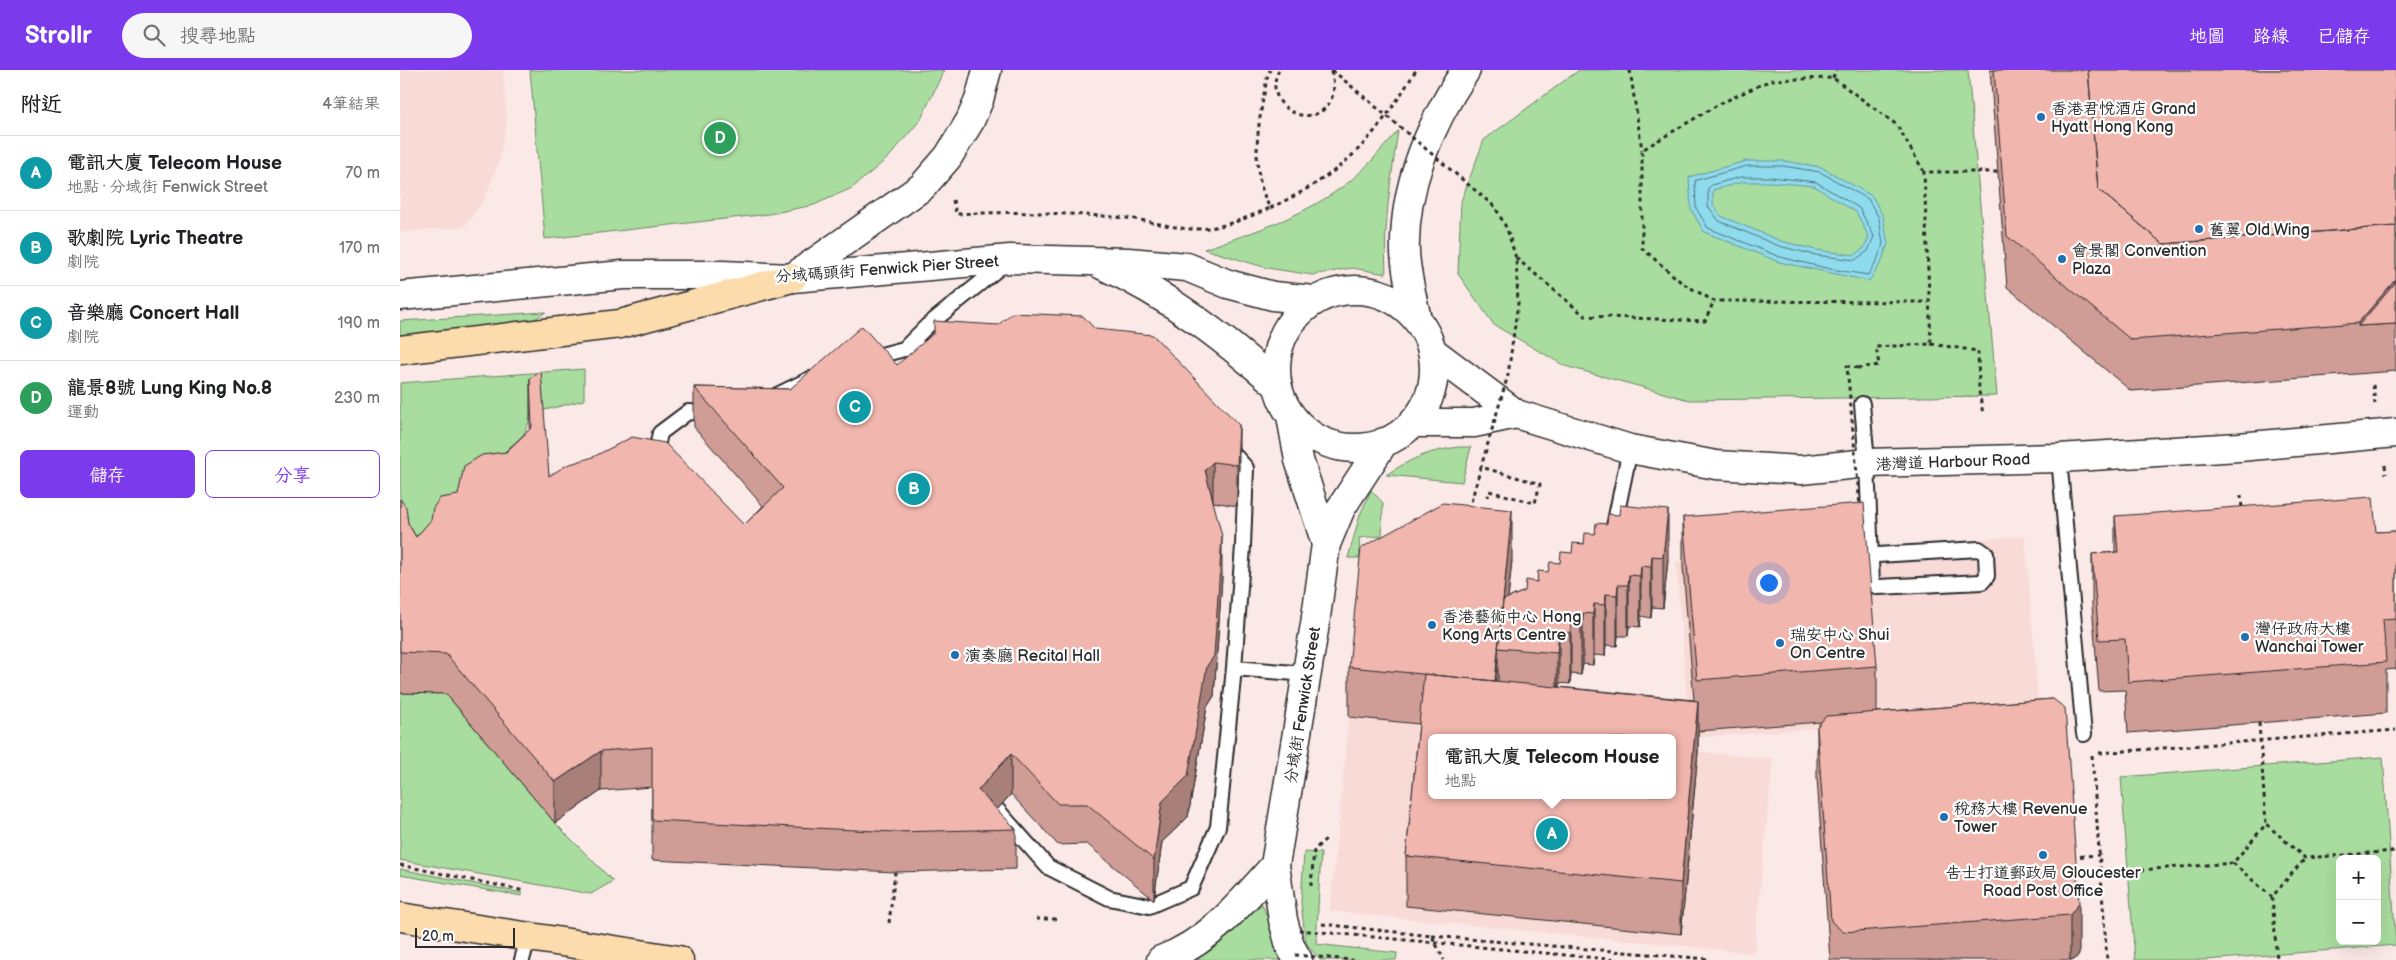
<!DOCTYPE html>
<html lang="zh-TW">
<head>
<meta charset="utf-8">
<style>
  body { margin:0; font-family:"Balsamiq Sans","LXGW WenKai TC",sans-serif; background:#f6f6f6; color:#202124 }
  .controls { position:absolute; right:15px; bottom:15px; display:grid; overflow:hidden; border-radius:8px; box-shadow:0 5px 20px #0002 }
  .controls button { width:45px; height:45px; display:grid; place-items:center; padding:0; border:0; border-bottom:1px solid #e0e0e0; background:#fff; color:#202124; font:25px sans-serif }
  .scale { position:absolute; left:15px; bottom:12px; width:100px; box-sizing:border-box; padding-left:5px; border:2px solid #2b2b2b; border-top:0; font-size:14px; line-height:18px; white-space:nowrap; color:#2b2b2b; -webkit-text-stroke:4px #fff; paint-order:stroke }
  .you { position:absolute; left:1368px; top:512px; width:18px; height:18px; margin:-12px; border:4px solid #fff; border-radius:50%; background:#1a73e8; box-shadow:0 0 0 8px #1a73e833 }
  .badge { display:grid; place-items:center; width:32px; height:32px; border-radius:50%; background:#7c3aed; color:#fff; font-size:16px; font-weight:700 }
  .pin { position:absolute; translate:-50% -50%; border:2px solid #fff; box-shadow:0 1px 5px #0006 }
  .popup { position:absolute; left:1028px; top:664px; width:248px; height:65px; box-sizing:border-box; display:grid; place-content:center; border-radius:8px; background:#fff; filter:drop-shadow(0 1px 4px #0005); font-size:16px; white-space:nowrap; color:#757577 }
  .popup b { font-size:19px; color:#202124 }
  .popup::after { content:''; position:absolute; left:50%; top:100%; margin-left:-10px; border:10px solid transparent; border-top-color:#fff }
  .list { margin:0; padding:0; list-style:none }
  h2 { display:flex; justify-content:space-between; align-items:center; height:65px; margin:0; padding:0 20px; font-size:21px }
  h2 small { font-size:16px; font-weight:400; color:#757577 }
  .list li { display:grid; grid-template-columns:32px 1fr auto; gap:15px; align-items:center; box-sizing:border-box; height:75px; padding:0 20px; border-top:1px solid #e0e0e0 }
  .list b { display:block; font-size:19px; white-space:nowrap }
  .list p { margin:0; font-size:16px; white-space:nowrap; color:#757577 }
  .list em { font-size:16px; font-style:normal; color:#757577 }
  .actions { display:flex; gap:10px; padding:15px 20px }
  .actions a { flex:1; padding:11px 0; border:1px solid #7c3aed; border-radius:8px; text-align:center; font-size:18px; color:#7c3aed }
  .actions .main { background:#7c3aed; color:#fff }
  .icon { flex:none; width:28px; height:28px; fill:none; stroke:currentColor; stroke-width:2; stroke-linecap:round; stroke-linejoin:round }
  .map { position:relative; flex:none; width:1996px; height:890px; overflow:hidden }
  header { display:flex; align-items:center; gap:30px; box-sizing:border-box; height:70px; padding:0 25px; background:#7c3aed; color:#fff }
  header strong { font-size:24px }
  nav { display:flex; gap:28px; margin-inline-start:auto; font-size:18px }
  .search { width:350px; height:45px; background:#f6f6f6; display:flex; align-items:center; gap:12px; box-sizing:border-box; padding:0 18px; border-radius:28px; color:#757577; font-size:19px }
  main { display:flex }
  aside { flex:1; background:#fff }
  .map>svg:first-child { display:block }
  .built { fill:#f8dad6 }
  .green { fill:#a9dd9f; stroke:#6a8465; fill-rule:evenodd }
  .water { fill:#8edbed; stroke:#66959f; fill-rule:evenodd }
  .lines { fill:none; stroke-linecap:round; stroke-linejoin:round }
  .shore { stroke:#537179; stroke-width:1 }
  .lane-casing { stroke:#2b2b2b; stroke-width:18 }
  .street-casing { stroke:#2b2b2b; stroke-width:31 }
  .secondary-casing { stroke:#2b2b2b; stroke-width:31 }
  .highway-casing { stroke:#2b2b2b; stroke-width:31 }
  .path { stroke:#2b2b2b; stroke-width:3; stroke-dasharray:4 4; stroke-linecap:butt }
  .lane { stroke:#fff; stroke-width:14 }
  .street { stroke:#fff; stroke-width:28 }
  .secondary { stroke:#fff; stroke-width:28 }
  .highway { stroke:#fcdcac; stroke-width:28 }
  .path-bridge { stroke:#2b2b2b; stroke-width:3; stroke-dasharray:4 4; stroke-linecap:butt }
  .wall { fill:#cf9d96; stroke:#2b2b2b }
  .shaded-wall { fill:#a97f7a; stroke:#2b2b2b }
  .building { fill:#f1b6ae; stroke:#2b2b2b; fill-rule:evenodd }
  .poi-dot { fill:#1f6fb2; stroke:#fff; stroke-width:2 }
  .labels { text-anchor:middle; stroke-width:4.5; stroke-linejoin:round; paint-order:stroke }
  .poi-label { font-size:16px; fill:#2b2b2b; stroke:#fff; text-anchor:start }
  .street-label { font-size:16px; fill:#2b2b2b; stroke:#fff }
</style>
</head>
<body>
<header>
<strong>Strollr</strong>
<div class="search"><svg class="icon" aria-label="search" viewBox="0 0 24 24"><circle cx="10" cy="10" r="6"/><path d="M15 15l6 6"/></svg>搜尋地點</div>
<nav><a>地圖</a><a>路線</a><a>已儲存</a></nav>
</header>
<main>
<aside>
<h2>附近<small>4筆結果</small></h2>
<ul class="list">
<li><span class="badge" style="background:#0f9aa8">A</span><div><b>電訊大廈 Telecom House</b><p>地點 · 分域街 Fenwick Street</p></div><em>70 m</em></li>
<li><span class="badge" style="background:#0f9aa8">B</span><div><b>歌劇院 Lyric Theatre</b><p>劇院</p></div><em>170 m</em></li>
<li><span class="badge" style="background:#0f9aa8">C</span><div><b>音樂廳 Concert Hall</b><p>劇院</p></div><em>190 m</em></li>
<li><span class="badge" style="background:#2e9e5b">D</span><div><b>龍景8號 Lung King No.8</b><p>運動</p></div><em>230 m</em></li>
</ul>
<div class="actions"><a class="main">儲存</a><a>分享</a></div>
</aside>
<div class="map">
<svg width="1996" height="890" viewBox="0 0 1996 890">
  <rect width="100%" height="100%" fill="#fbe9e7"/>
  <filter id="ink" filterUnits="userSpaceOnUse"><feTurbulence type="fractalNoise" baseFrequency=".02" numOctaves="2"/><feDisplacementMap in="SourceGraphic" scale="10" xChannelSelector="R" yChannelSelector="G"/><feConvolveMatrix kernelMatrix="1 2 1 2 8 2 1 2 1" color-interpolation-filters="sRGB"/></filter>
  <g filter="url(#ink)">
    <path class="built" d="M0 0H103L107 52 98 94 84 130 64 157 0 162Z
      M1625 466 1640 653 1447 656 1290 668 1276 492Z
      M949 647 1156 668H1032V725H1272V679L1373 689 1354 883 930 841Z"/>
    <path class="green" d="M130 0H544L521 49 489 87 452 118 414 135 369 144 145 169Z
      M1179 0H1568L1597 326 1289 330 1165 296 1094 255 1058 204 1061 131 1084 70Z
      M998 61C991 109 983 155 986 204L952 198 913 205 867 198 804 179C857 161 912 144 956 106 971 93 984 76 998 61Z
      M146 242 86 279 0 288V251Z
      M184 299V330L141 341 130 349 109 401 30 467 12 465 0 457V313Z
      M1059 377H1071L1062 412 986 405C1012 388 1028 381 1059 377Z
      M971 420 983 433 982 466 959 468 960 488H948L960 445Z
      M0 623 46 624 155 753 213 811 191 824 0 790Z
      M1983 687 1996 875 1806 890H1735L1721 707ZM1940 789H1977V871H1940Z
      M904 782 921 783 916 874 997 883 996 890H920L906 873 901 833Z
      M0 799 122 823V826L0 805Z
      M862 834 885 890H793L819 873Z"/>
    <path class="water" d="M1346 91H1384L1421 97 1472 126 1483 146 1488 174 1481 193 1469 211 1379 192 1304 162 1291 139 1289 107ZM1342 112H1370L1414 116 1456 142 1469 167 1464 178 1455 185 1416 180 1381 171 1321 146 1313 135V120Z"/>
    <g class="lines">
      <path class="shore" d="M1347 96H1383L1420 102 1468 129 1479 148 1483 174 1477 190 1468 205 1430 199 1380 187 1308 158 1296 138 1295 111Z
        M1341 107H1371L1416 112 1459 138 1474 166 1468 181 1455 190 1415 185 1379 176 1319 151 1308 136V118L1312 115Z"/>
      <defs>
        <path id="lane" d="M504 279 533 278
          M470 288 504 279 527 256 605 193
          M371 328 410 309
          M1462 334 1467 393 1472 514 1478 517 1582 512 1587 506 1586 484 1579 479 1477 485 1469 483
          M1659 388 1684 664
          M257 389 255 387 260 363 288 342 312 343
          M1213 461 1230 379
          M834 598 907 604
          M585 726 648 797 709 828 749 836 791 818 818 757 834 598 843 476 846 398 828 378
          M122 890 128 868"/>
        <path id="street" d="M392 208 522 117 548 87 570 51 579 30 587 0"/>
        <path id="secondary" d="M702 195C767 224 824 268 877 315
          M876 299a79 79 0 1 1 158 0a79 79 0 1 1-158 0Z
          M0 226 223 205H322L392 208 610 189 728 192 787 197 828 214 873 226 914 230
          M1017 249C1012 227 1006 204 1005 182 1003 115 1030 54 1066 0
          M1032 281 1116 344 1230 379 1316 395 1401 400 1467 393 1659 388 1839 377 1996 363
          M891 346 899 390 926 474
          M1013 353H1074L1116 344
          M761 890C810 872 841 833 875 795
          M898 890 890 876 883 850 875 795 915 554 926 474 941 438 984 372"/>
        <path id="highway" d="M0 280 220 254 392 208
          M0 847 279 890"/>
      </defs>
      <use href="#lane" class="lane-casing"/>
      <use href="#street" class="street-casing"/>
      <use href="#secondary" class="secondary-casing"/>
      <use href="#highway" class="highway-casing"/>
      <path class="path" d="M879 0C859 37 917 66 932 27 935 18 934 9 930 0
        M1230 0 1242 80
        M1433 8 1436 0
        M1524 102 1497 55 1433 8 1371 10 1319 34 1242 80V178L1282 213 1314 231 1529 232
        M553 130 556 144C613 141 670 143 726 148 748 150 778 160 798 159 824 158 846 148 870 138 848 97 859 52 867 8L870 0
        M870 138C945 103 974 70 1016 0
        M1116 188 1185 246 1305 251 1314 231
        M1531 274 1578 281 1579 321 1583 344
        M1458 298 1479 295 1476 277 1531 274 1524 102H1598
        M1973 315 1975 334
        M1985 395 1986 404
        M1841 425 1842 439
        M1069 439 1081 397 1140 414 1135 433 1089 421 1088 427
        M1859 653 1866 754
        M1699 683 1996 660
        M1692 685 1707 890
        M1672 787 1699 785
        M1833 793 1872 827 1905 788
        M0 795 125 821
        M1701 803 1833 793 1866 754 1905 788 1996 781
        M911 816 914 780 927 768
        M1872 827 1877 890
        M636 849H659
        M489 853 495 802
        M922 854 1032 866 1044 890
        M1032 866 1308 889"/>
      <use href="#lane" class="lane"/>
      <use href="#street" class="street"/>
      <use href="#secondary" class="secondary"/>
      <use href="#highway" class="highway"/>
      <path class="path-bridge" d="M932 0 1095 137 1107 159 1116 188 1118 233 1108 305 1081 397
        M1458 298 1447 296 1460 436
        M899 860 1218 890
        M895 885 952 890"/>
    </g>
    <path class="wall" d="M1590 0H1996V301L1731 321 1607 217Z
      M598 255 695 259 839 395 837 436 813 432 822 507 814 626 807 637 788 747 762 772 754 830 687 774 658 775 611 724 597 740 616 759V799L495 802 252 790V717L201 721 155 753 46 624 0 623V429L8 453 16 467 58 425 130 359V308L149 406 344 455 363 436 294 357V317L390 319 497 295Z
      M1208 444 1268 490 1263 538 1252 537 1251 548 1241 546 1240 557 1229 556 1228 566H1218L1217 576 1206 575 1205 586 1194 585 1193 595 1183 594 1181 605 1171 604 1170 614 1159 613V617L1294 630 1283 498V447L1477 596V642L1653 629 1679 884 1674 890H1430L1417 708V657L1421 652 1298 661V682L1281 864 1006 836V786L1019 654 949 647V597L1112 490 1108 528 1125 521 1207 454Z
      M1715 446 1976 462 1996 461V599L1986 600V643L1728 663 1725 620 1699 621 1692 535V484L1715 482Z"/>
    <path class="shaded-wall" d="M1996 209V254L1958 256V253Z
      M839 355V395L837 436V395Z
      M813 392V432L805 400Z
      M1112 440V490L1103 578H1098V625L1095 612Z
      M1268 440V490L1263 538V487Z
      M822 466V507L814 626 807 637 788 747 762 772 754 830V790L762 732 807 596Z
      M1252 486V537L1251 548V497Z
      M1241 496V546L1240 557V506Z
      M1229 505V556L1228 566V515Z
      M1218 515V566L1217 576V525Z
      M1206 524V575L1205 586V535Z
      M1194 534V585L1193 595V544Z
      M1183 543V594L1181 605V554Z
      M1171 553V604L1170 614V563Z
      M1159 562V613L1157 634V583Z
      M1298 631V682L1281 864V813Z
      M201 681V721L155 753V712Z
      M611 684V724L578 761V720Z
      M1679 833V884L1674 890H1670V845Z"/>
    <path class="building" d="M1594 0H1688L1698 119 1763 174 1996 156V209L1958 253 1731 270 1607 166Z
      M1688 0H1996V156L1763 174 1698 119Z
      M1996 212V254L1958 256Z
      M612 243 683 246 695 259 753 265 839 355 837 395 813 392 805 400 822 466 814 586 807 596 788 706 762 732 754 790 687 734H658L611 684 578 720 616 759 495 762 252 750V677L201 681 155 712 46 584 0 582V429L6 437 8 453 16 467 31 450 33 438 40 428 58 425 64 396 82 385 106 382 132 357 130 308 141 301 149 406 167 395 193 387 232 367 265 373 344 455 383 418 294 317 390 319 462 256 497 295 534 263V251L598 255Z
      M1973 427 1976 462 1996 461V548L1983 549 1986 592 1728 612 1725 569 1699 570 1692 484 1718 482 1715 446Z
      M1043 433 1112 440 1095 611 949 597 961 478Z
      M1464 433 1477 596 1297 610 1283 447Z
      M1220 435 1268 440 1263 487 1252 486 1251 497 1241 496 1240 506 1229 505 1228 515H1218L1217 525 1206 524 1205 535 1194 534 1193 544 1183 543 1181 554 1171 553 1170 563 1159 562 1157 583 1098 578 1103 530 1125 521 1126 510 1137 512 1138 501 1148 502 1150 492 1160 493 1161 482 1172 483 1173 473 1184 474 1185 463 1195 464 1196 453 1207 454 1208 444 1219 445Z
      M1024 604 1298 631 1281 813 1006 786ZM1032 668H1272V725H1032Z
      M1653 629 1665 638 1679 833 1670 845 1443 862 1431 851 1417 657 1426 646Z"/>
  </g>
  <g class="poi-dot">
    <circle cx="1641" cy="47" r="5"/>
    <circle cx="1799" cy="159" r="5"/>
    <circle cx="1662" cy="189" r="5"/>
    <circle cx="1032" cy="555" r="5"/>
    <circle cx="1845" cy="567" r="5"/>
    <circle cx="1380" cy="573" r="5"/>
    <circle cx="555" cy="585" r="5"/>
    <circle cx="1544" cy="747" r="5"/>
    <circle cx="1643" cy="785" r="5"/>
  </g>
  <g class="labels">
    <g class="poi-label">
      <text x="1651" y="44">香港君悅酒店 Grand<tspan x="1651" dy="18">Hyatt Hong Kong</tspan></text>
      <text x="1809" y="165">舊翼 Old Wing</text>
      <text x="1672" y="186">會景閣 Convention<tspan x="1672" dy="18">Plaza</tspan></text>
      <text x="1042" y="552">香港藝術中心 Hong<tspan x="1042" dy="18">Kong Arts Centre</tspan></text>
      <text x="1855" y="564">灣仔政府大樓<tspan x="1855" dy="18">Wanchai Tower</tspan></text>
      <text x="1390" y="570">瑞安中心 Shui<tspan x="1390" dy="18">On Centre</tspan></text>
      <text x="565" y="591">演奏廳 Recital Hall</text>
      <text x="1554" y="744">稅務大樓 Revenue<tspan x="1554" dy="18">Tower</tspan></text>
      <text x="1643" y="808" text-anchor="middle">告士打道郵政局 Gloucester<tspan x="1643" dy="18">Road Post Office</tspan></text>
    </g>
    <g class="street-label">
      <text transform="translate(487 198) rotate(-4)" y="6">分域碼頭街 Fenwick Pier Street</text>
      <text transform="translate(1553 391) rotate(-2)" y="6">港灣道 Harbour Road</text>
      <text transform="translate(902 635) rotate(-81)" y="6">分域街 Fenwick Street</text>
    </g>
  </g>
</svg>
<div class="controls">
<button>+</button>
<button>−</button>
</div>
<div class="scale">20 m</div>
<div class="you"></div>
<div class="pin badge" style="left:1152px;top:764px;background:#0f9aa8">A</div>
<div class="popup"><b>電訊大廈 Telecom House</b>地點</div>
<div class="pin badge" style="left:514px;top:419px;background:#0f9aa8">B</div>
<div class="pin badge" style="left:455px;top:337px;background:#0f9aa8">C</div>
<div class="pin badge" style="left:320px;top:68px;background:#2e9e5b">D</div>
</div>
</main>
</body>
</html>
